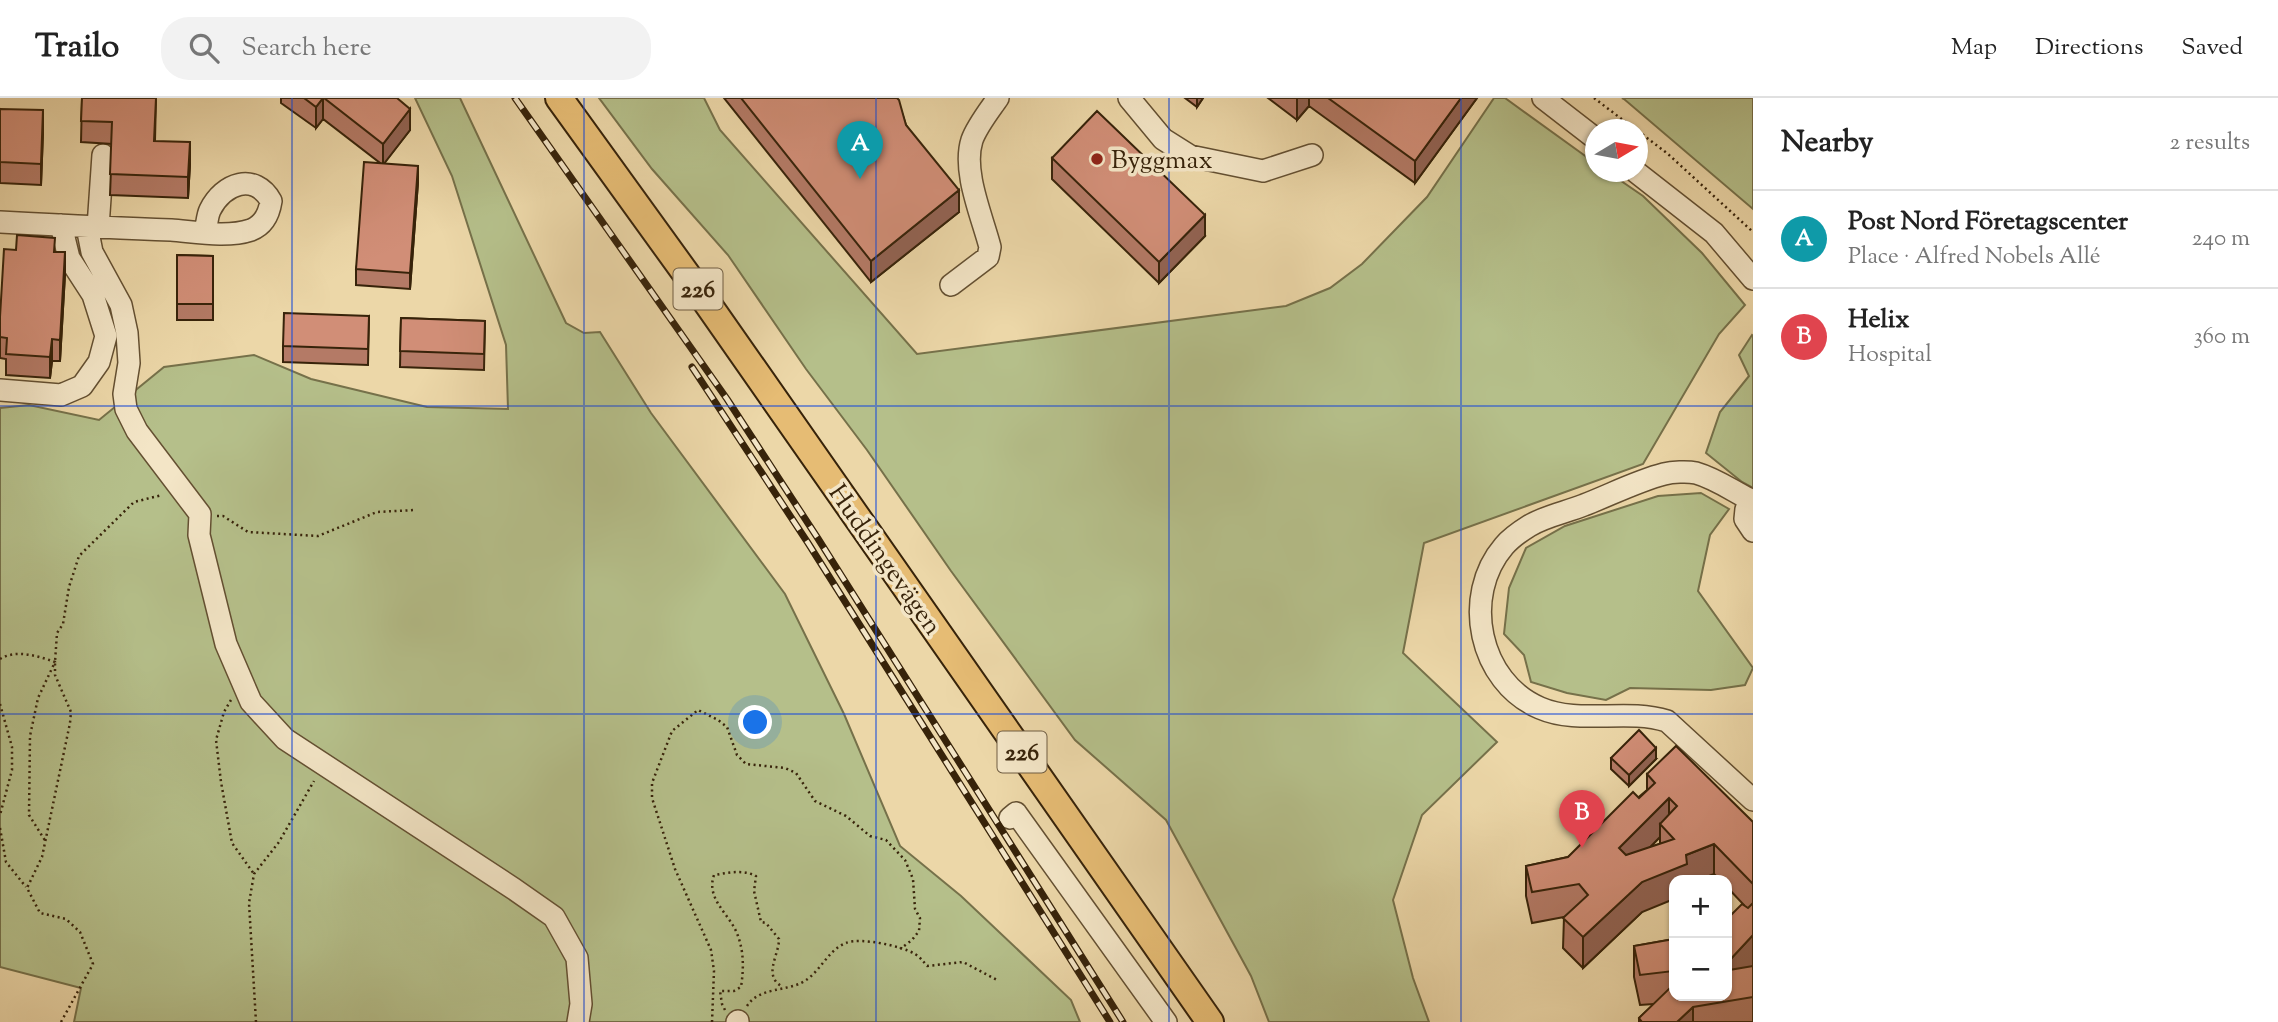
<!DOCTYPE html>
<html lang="en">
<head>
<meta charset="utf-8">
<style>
  body { margin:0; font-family:"Sorts Mill Goudy",serif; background:#f2f2f2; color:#222 }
  .controls { position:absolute; right:21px; bottom:21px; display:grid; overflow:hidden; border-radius:14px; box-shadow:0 2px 5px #0004 }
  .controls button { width:63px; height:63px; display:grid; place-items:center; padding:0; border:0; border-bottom:2px solid #e0e0e0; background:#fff; color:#222; font:35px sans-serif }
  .compass { position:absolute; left:1585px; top:21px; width:63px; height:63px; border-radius:50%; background:#fff; box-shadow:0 2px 5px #0004; rotate:80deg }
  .you { position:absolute; left:756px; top:625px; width:24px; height:24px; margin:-18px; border:5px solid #fff; border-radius:50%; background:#1a73e8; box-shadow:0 0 0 10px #1a73e833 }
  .badge { display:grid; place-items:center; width:46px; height:46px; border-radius:50%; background:#8f2418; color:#fff; font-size:23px; font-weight:700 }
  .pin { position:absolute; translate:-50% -58px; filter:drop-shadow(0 2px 4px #0008) }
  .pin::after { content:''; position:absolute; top:37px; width:24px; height:21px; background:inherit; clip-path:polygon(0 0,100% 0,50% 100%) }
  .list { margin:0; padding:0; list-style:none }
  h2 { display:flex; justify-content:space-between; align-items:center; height:91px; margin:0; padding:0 28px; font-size:30px }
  h2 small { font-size:23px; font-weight:400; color:#767676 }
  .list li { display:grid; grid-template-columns:46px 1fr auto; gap:21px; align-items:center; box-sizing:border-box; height:98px; padding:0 28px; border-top:2px solid #e0e0e0 }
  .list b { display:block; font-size:26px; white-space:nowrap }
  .list p { margin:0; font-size:23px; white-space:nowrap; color:#767676 }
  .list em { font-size:23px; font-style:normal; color:#767676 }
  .icon { flex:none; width:38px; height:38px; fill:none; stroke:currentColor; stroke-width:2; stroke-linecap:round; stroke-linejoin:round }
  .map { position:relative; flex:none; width:1753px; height:924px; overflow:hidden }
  header { display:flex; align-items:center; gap:42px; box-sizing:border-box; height:98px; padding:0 35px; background:#fff; border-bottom:2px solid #e0e0e0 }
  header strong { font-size:33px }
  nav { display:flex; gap:38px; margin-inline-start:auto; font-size:24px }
  .search { width:490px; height:63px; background:#f2f2f2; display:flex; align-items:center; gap:18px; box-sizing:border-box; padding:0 24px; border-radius:28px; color:#767676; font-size:26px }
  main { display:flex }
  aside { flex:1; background:#fff }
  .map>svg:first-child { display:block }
  .green { fill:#b5bf8a; stroke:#76714a; stroke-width:2 }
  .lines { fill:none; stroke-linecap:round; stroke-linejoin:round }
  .minor-casing { stroke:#645032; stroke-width:24 }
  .major-casing { stroke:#37230a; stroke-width:30 }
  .path { stroke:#37230a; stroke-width:2.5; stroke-dasharray:2 3.5; stroke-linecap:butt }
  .minor { stroke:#f3e5c6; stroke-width:21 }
  .major { stroke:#e6bc74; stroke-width:26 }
  .rail-casing { stroke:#37230a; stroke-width:7 }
  .rail { stroke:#f3e5c6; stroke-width:4.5; stroke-dasharray:13; stroke-linecap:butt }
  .wall { fill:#b47a66; stroke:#37230a; stroke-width:2; fill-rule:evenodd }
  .shaded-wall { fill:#926353; stroke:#37230a; stroke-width:2 }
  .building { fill:#d18e77; stroke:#37230a; stroke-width:2; fill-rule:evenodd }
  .grid { fill:none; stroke:#1d4ed8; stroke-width:2; stroke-opacity:0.55 }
  .poi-dot { fill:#8f2418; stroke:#f3e5c6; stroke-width:2.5 }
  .labels { text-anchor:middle; stroke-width:7; stroke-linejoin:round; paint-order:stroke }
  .shield { fill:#f3e5c6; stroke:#6f5d42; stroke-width:2 }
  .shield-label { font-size:24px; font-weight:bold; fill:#37230a }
  .poi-label { font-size:26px; fill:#37230a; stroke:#f3e5c6; text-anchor:start }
  .street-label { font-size:26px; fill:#37230a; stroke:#f3e5c6 }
</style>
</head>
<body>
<header>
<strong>Trailo</strong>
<div class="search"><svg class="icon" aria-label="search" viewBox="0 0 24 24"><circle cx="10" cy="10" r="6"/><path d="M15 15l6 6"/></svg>Search here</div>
<nav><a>Map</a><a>Directions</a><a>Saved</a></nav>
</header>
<main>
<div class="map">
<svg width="1753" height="924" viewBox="0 0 1753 924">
  <rect width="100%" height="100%" fill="#ecd7a8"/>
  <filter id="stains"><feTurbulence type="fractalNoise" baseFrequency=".00286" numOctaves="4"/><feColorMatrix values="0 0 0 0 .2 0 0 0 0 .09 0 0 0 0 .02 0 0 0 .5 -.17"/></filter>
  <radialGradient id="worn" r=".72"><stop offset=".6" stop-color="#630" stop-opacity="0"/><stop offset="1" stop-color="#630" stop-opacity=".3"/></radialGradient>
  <path class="green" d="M415 0H460L566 225 584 235 600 234 651 315 785 496 844 616 900 748 961 798 1071 902 1080 924H74L81 890 0 869V310L29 307 99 322 164 269 254 257 311 281 427 309 508 311 506 247 452 78Z
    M599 0H704L720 32 917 256 1286 208 1330 190 1362 166 1427 99 1494 0H1505L1595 65 1596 74H1608L1643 98 1702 155 1745 207 1719 236 1643 366 1424 445 1403 555 1497 644 1422 717 1393 802 1413 880 1429 924H1269L1251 878 1166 722 1075 642 951 473 867 352 806 271 728 157 652 71Z
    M1622 0H1753V111L1624 1Z
    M1752 237 1753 238V390L1742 384 1706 355 1720 314 1749 278 1739 257Z
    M1701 395 1729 411 1710 437 1698 493 1753 570 1745 587 1711 592 1630 590 1606 602 1567 595 1531 584 1524 557 1504 536 1509 490 1526 450 1565 428 1658 398Z"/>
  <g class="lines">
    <defs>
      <path id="minor" d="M1129 0 1163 41 1190 58 1263 73 1312 57
        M1543 0 1596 41
        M1636 74 1714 135 1753 181
        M0 124C57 127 114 130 171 132 196 134 227 140 251 132 264 127 269 116 271 103 255 74 223 85 210 112 207 118 207 127 205 134
        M87 129 92 154 121 207 127 235 129 265 124 296 126 311 137 333 200 416 199 437 226 546 251 604 285 641 514 791 554 819 577 860 581 906 578 924
        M98 129 103 57
        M951 187 988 159 990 149C982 118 962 73 972 42 977 28 989 13 998 0
        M0 292 61 297 82 288 99 264 106 238 93 197 69 160 61 127
        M1753 403C1734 394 1717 381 1696 375 1687 373 1672 374 1664 376 1637 383 1610 397 1584 407 1567 414 1545 418 1529 428 1521 433 1510 441 1504 448 1461 498 1479 584 1540 610 1579 627 1626 610 1667 623L1753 702
        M1753 404 1746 411 1745 421 1753 433
        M1010 720 1016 715 1166 924
        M737 924 738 923"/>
      <path id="major" d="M559 0 705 202 1210 924"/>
    </defs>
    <use href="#minor" class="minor-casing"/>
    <use href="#major" class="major-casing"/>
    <path class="path" d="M1594 0 1636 32
      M1638 33 1668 56 1753 134
      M217 418H223L248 434 318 438 377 414 415 412
      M0 561C16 551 38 558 55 564L38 600 30 638 29 717 46 744
      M231 602 224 614 216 642 221 684 232 745 254 776
      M0 606 12 649V672L0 717
      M0 730 6 764 26 789
      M747 908C758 890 785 893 801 885 820 876 827 852 846 845 860 839 902 848 915 856 920 859 923 863 927 868L963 864 999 883
      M725 912 722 906 720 893H734L741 889C744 870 744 851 736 833 727 814 706 800 714 777 728 775 742 771 756 778L754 793 761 824 766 825 779 841C779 858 762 878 783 889
      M61 924 93 866 80 834 66 821 40 815 27 790 42 759 70 625 71 614 55 577V564L57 535 63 526 69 489 79 458 134 404 162 397
      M256 924 249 805 254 776 279 744 314 683
      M712 924 714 873 711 852 675 771 652 700V685L672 633 698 612 718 622 727 629 737 657 746 666 785 670 796 675 815 703 846 718 870 738 886 742 905 762 913 781 915 811 920 820 919 833 912 842 900 851"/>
    <use href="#minor" class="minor"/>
    <use href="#major" class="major"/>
    <defs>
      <path id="rail" d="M515 0 727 301 817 439 1123 924
        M692 269 808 445 1110 924"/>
    </defs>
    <use href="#rail" class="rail-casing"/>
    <use href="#rail" class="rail"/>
  </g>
  <path class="wall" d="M82 0H156L155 43 190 66 188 100 110 97 112 46 81 44Z
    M281 0H397L410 32 384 65 418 84 410 191 356 187V171L380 65 323 21 316 30 281 5Z
    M724 0H897L906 27 959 114 871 184Z
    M1185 0H1203L1197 9Z
    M1268 0H1477L1415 85 1309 8 1297 22Z
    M0 11 43 34 41 87 0 85Z
    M1052 60 1205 138 1159 185 1052 81Z
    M55 154 65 176 60 263H52L50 280 6 277V261L0 260V219Z
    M177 157 213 158V222H177Z
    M369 218 368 267 283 264V248Z
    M401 220 485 223 484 272 400 269Z
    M1611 660 1656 661 1629 688 1611 671Z
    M1647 676 1753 724V924H1639V920L1654 906 1640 907 1634 879V848L1674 841V898L1744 807 1727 789V782H1720L1714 776 1699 782H1674L1642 814 1583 870 1563 850 1564 819 1532 825 1526 798V768L1568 759 1647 692ZM1660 739V746L1650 749Z"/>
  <path class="shaded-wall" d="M323 0V21L316 30V9Z
    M1197 0H1203L1197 9Z
    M1297 0H1309V8L1297 22Z
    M1461 0H1477L1415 85V63Z
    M410 11V32L383 67V46Z
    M43 12V34L41 87V66Z
    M190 44V66L188 100V79Z
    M418 68V84L410 191V175Z
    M959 92V114L871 184V163Z
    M1205 117V138L1159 185V164Z
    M65 154V176L60 263V242Z
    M52 241V263L50 280V259Z
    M1656 650V661L1629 688V677Z
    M1669 700V731L1660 726V739L1619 781V750Z
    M1714 746V776L1699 782H1674V801L1642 814 1583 870V839L1642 784 1686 757Z
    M1753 837V868L1727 895V865Z
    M1693 909V924H1677Z"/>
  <path class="building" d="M82 0H156L154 43 190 44 188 79 110 76 112 24 81 23Z
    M304 0H323L316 9Z
    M324 0H397L410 11 383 46Z
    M741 0H897L899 2 906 27 959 92 871 163Z
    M1328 0H1461L1415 63Z
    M0 11 43 12 41 66 0 64Z
    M1097 13 1205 117 1159 164 1052 60Z
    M364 64 418 68 410 175 356 171Z
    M17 137 55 140 54 154H65L60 242 52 241 50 259 6 256 7 240 0 239V219L4 151 16 152Z
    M177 157 213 158V206H177Z
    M284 215 369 218 368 251 283 248Z
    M401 220 485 223 484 256 400 253Z
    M1639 632 1656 650 1629 677 1611 660Z
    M1676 648 1753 724V786L1714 746 1686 757 1687 766 1642 784 1583 839 1563 820 1588 797 1579 786 1532 794 1526 768 1568 759 1633 694 1639 700 1655 685 1647 676ZM1669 700 1677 708 1660 726 1674 741 1626 757 1619 750Z
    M1753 805V837L1727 865 1729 872 1753 868V899L1693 909 1677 924H1642L1639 920 1674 886V898H1727V821L1742 806 1748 810Z
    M1674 841V878L1673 873 1640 877 1634 848Z"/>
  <path class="grid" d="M292 0V924M584 0V924M876 0V924M1169 0V924M1461 0V924M0 308H1753M0 616H1753"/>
  <circle class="poi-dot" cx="1097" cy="61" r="7"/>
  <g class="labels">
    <g class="shield">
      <rect x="673.5" y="170.5" width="49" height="41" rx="5"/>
      <rect x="997.5" y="633.5" width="49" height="41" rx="5"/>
    </g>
    <g class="shield-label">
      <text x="698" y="199">226</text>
      <text x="1022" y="662">226</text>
    </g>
    <g class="poi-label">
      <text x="1111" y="70">Byggmax</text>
    </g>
    <g class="street-label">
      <text transform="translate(886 461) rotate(55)" y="9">Huddingevägen</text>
    </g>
  </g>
  <rect width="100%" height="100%" filter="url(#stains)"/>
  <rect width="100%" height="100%" fill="url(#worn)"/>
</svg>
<div class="controls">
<button>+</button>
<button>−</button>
</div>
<svg class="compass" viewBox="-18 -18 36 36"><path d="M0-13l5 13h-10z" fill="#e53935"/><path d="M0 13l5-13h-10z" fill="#767676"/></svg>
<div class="you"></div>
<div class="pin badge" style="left:860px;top:81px;background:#0f9aa8">A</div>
<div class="pin badge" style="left:1582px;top:750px;background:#e0444e">B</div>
</div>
<aside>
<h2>Nearby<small>2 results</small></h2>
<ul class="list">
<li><span class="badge" style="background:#0f9aa8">A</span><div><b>Post Nord Företagscenter</b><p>Place · Alfred Nobels Allé</p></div><em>240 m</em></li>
<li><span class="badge" style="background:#e0444e">B</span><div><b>Helix</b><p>Hospital</p></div><em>360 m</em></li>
</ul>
</aside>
</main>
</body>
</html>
